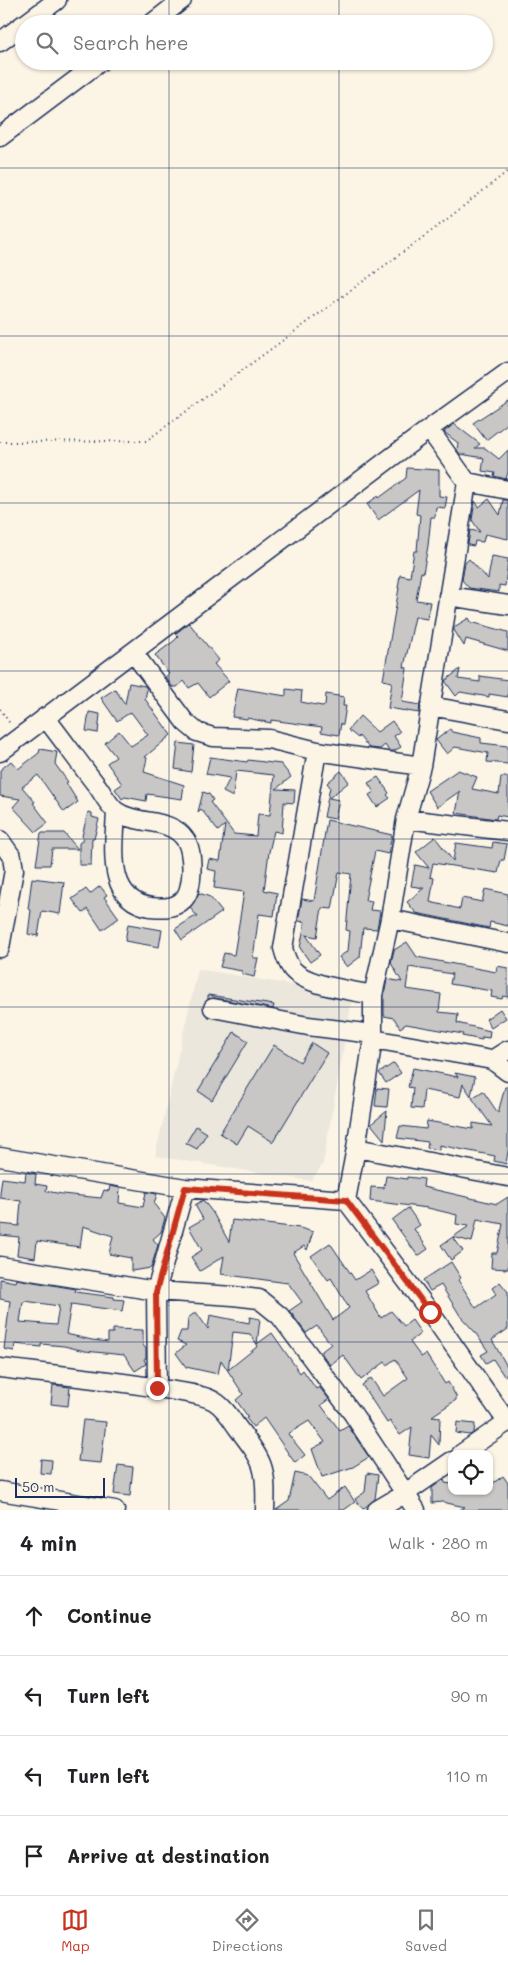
<!DOCTYPE html>
<html lang="en">
<head>
<meta charset="utf-8">
<style>
  body { margin:0; font-family:Mali,sans-serif; background:#f6f6f6; color:#202124 }
  .controls { position:absolute; right:15px; bottom:15px; display:grid; overflow:hidden; border-radius:10px; box-shadow:0 1px 4px #0004 }
  .controls button { width:45px; height:45px; display:grid; place-items:center; padding:0; border:0; border-bottom:1px solid #e0e0e0; background:#fff; color:#202124; font:25px sans-serif }
  .scale { position:absolute; left:15px; bottom:12px; width:90px; box-sizing:border-box; padding-left:5px; border:2px solid #1b2f5e; border-top:0; font-size:14px; line-height:18px; white-space:nowrap; color:#1b2f5e; -webkit-text-stroke:4px #fcf5e5; paint-order:stroke }
  .stop { position:absolute; width:15px; height:15px; margin:-11px; border:4px solid #c8321e; border-radius:50%; background:#fff }
  .stop.end { background:#c8321e; border-color:#fff; box-shadow:0 1px 5px #0008 }
  .list { margin:0; padding:0; list-style:none }
  h2 { display:flex; justify-content:space-between; align-items:center; height:65px; margin:0; padding:0 20px; font-size:21px }
  h2 small { font-size:16px; font-weight:400; color:#757577 }
  .list li { display:grid; grid-template-columns:32px 1fr auto; gap:15px; align-items:center; box-sizing:border-box; height:80px; padding:0 20px; border-top:1px solid #e0e0e0 }
  .list b { display:block; font-size:19px; white-space:nowrap }
  .list em { font-size:16px; font-style:normal; color:#757577 }
  .icon { flex:none; width:28px; height:28px; fill:none; stroke:currentColor; stroke-width:2; stroke-linecap:round; stroke-linejoin:round }
  .map { position:relative; flex:none; width:508px; height:1510px; overflow:hidden }
  .search { position:absolute; background:#fff; box-shadow:0 1px 4px #0004; left:15px; right:15px; top:15px; height:55px; display:flex; align-items:center; gap:12px; box-sizing:border-box; padding:0 18px; border-radius:28px; color:#757577; font-size:19px }
  .sheet { height:385px; background:#fff }
  nav { display:flex; justify-content:space-around; align-items:center; box-sizing:border-box; height:70px; border-top:1px solid #e0e0e0; background:#fff; font-size:14px; color:#757577 }
  nav a { display:grid; justify-items:center; gap:2px }
  nav .on { color:#c8321e }
  .map>svg:first-child { display:block }
  .built { fill:#ece7dc }
  .building { fill:#c8c7c6; stroke:#1b2f5e; fill-rule:evenodd }
  .lines { fill:none; stroke-linecap:round; stroke-linejoin:round }
  .minor-casing { stroke:#1b2f5e; stroke-width:21 }
  .path { stroke:#1b2f5e; stroke-width:2; stroke-dasharray:1 4; stroke-linecap:butt }
  .minor { stroke:#fcf5e5; stroke-width:18 }
  .route { stroke:#c8321e; stroke-width:6 }
  .grid { fill:none; stroke:#1b2f5e; stroke-width:1; stroke-opacity:0.55 }
</style>
</head>
<body>
<div class="map">
<svg width="508" height="1510" viewBox="0 0 508 1510">
  <rect width="100%" height="100%" fill="#fcf5e5"/>
  <filter id="ink" filterUnits="userSpaceOnUse"><feTurbulence type="fractalNoise" baseFrequency=".02" numOctaves="2"/><feDisplacementMap in="SourceGraphic" scale="10" xChannelSelector="R" yChannelSelector="G"/><feConvolveMatrix kernelMatrix="1 2 1 2 8 2 1 2 1" color-interpolation-filters="sRGB"/></filter>
  <g filter="url(#ink)">
    <path class="built" d="M198 969 353 995 323 1164 311 1181 155 1156Z"/>
    <path class="building" d="M508 400V423L486 440 473 423Z
      M454 424 480 444 475 448H485L499 459 508 450V472L506 479 494 476 495 473 482 471 484 458 460 454 457 450 458 443 444 432Z
      M407 468 439 470V496L447 497 445 508 436 507 435 517H431L428 546 423 573 421 572 416 600 430 602 427 619 415 617 404 667 407 668 402 702 420 705 419 713 388 708 392 682 383 680 399 588H398L400 575 410 577 414 551H417L420 515 416 514 419 490 378 520 367 504 378 496 379 498 406 478Z
      M489 499 500 515 503 500H508V539L485 534 483 542 475 541 474 546 468 545 470 530 480 532 472 520 475 501 479 507Z
      M492 556 508 559 505 586 499 585V592L469 588 462 580 465 563 469 559 488 579Z
      M469 618 471 622 508 632V651L466 639 464 646 454 630V627Z
      M189 623 219 660 214 664 229 681 209 697 198 683 189 688 184 681 177 687H173L165 677 169 674 155 655 174 641 178 637 175 634Z
      M460 669 458 679 480 682V676L508 680V697L489 694V697L460 692 456 696 445 681Z
      M129 683 145 686 147 689 145 699 171 735 145 757 147 758 144 772 184 785 182 799 147 794 146 801 125 797 122 799 115 789 122 784 107 763 116 757 105 743 119 731 131 746 148 735 131 712 117 721 101 698 115 689 125 704Z
      M238 688 286 696V689L302 691 301 702 322 706 325 705 326 694 344 697 343 706H346L343 725 341 723 339 735 321 732 322 727 271 720V723L247 718V719L232 717Z
      M89 712 100 714 98 733 86 731Z
      M360 716 377 732 392 721 400 732 394 736 401 747 394 751H389L385 745 380 749 369 748 359 736 358 738 348 730Z
      M450 729 452 732 481 738V743L508 746V764L487 762 488 753 455 747 447 754 436 740Z
      M178 743 194 745 191 772 175 769Z
      M40 749 57 752 55 764 68 782 66 783 78 802 64 812 38 775 22 787 35 802 33 803 48 823 36 832 13 807 20 799 0 796V770L11 761 18 769 39 753Z
      M210 757 247 762 248 760 281 764 291 777 276 789 295 790 294 803 284 802 282 833 274 831 269 852 264 890 277 893 274 916 259 914 253 958H258L254 977 242 974V971L220 967 224 953 234 955 244 892 214 888 216 871 207 869 209 859 220 861 225 825 218 831 201 809 198 812 203 792 209 794 213 800 210 802 234 834 256 836 258 814 270 815 274 775 236 771 233 797 223 792 230 778 206 774Z
      M458 770 477 777 472 789 499 794 501 777H508V817L497 815 496 819 456 813 460 791 437 807 427 791Z
      M341 771 349 782 329 798 339 800 335 819 324 817 330 787 327 783Z
      M378 777 389 793 387 795 390 798 377 807 369 795 374 792 368 783Z
      M88 812 92 813V817L99 819 94 839 92 838 91 865H79V843L84 839 82 836Z
      M327 820 392 835 388 854 375 851 365 900 372 901 370 910 380 911 377 929 363 928 360 957 347 967 339 957 348 951 350 931 346 930 351 874 339 872 332 909 322 908 317 937 306 935 320 955 310 962 300 948 305 922 298 921 302 899 314 901Z
      M41 833H64L78 849H52L50 865H36Z
      M435 837 453 861 456 843 492 848 493 842 507 844 504 860H501L498 873 433 863 430 877 434 878 430 902 460 909 462 898 482 902 485 889 508 894V926L490 922 489 928 416 913 407 902 424 888 411 886 415 865 429 868 416 852Z
      M32 878 64 882 60 914 42 911 38 936 28 934 31 910 28 909Z
      M100 886 107 895 104 897 119 918 102 930 88 909 83 913 72 899 86 889 90 894Z
      M199 893 210 897 222 912 182 940 175 929 194 917H198L190 908Z
      M128 924 162 930 159 947 125 941Z
      M407 942 417 957 496 972 497 966 508 968V997L503 996 502 999 491 997 492 991 450 984 452 974 409 967 406 989 441 994 439 1012 458 1014 457 1023 490 1031 489 1038 482 1037V1040L462 1036 463 1034 406 1024 400 1028 394 1018 384 1016V996L387 979 402 982 391 963 394 950Z
      M208 995 274 1005 273 1009 215 998 208 999Z
      M500 1009 506 1018 491 1028 486 1019Z
      M234 1032 248 1041 212 1100 198 1091Z
      M312 1043 327 1053 273 1142 248 1126 237 1144 220 1133 274 1045 300 1062Z
      M394 1063 401 1073 386 1083 379 1073Z
      M413 1068 458 1077 455 1073 475 1077 471 1096 463 1084 460 1097 424 1090 422 1109 411 1108 413 1088 408 1087Z
      M505 1087H508V1151L506 1164 494 1161 495 1156 439 1145V1150L427 1148 428 1142 397 1138 400 1126 426 1129 427 1121 473 1129V1123L492 1126 472 1098 483 1091 498 1113Z
      M377 1088 389 1089 387 1107 375 1106Z
      M387 1111 384 1140 371 1124Z
      M196 1126 207 1133 197 1149 186 1143Z
      M26 1172 36 1174 35 1184 47 1186 46 1191 62 1194 101 1198 104 1190 109 1191 110 1186 120 1188 119 1203 143 1207 146 1192 157 1194 154 1204 165 1218 161 1232 153 1239 158 1245 151 1268 131 1271V1258L109 1254 113 1236 83 1226 80 1247 37 1241 35 1258 17 1255 19 1237 0 1235V1224L19 1226 21 1201 0 1198V1193L2 1178 25 1181Z
      M386 1176 407 1179V1177L424 1179 423 1187 497 1204 508 1197V1269L491 1268 492 1253H497L503 1224 477 1219 472 1242 453 1237 469 1226 456 1224 457 1215 428 1208 370 1201 371 1187 384 1188Z
      M203 1200 213 1213 229 1242 232 1220 300 1228 313 1232 307 1250 304 1246 293 1253 333 1320 349 1308 331 1278 328 1280 311 1256 330 1243 355 1280 371 1270 379 1283 365 1291 381 1318 391 1311 404 1326 412 1320 421 1333 410 1342 421 1357 426 1354 445 1384 448 1382 456 1396V1400L432 1416 440 1417 439 1445 431 1435 429 1458 409 1455 412 1427 400 1435 390 1421 387 1423 362 1385 371 1378 383 1396 408 1378 395 1359 387 1365 385 1362 361 1380 343 1355 330 1365 327 1361 322 1354V1351L331 1344 317 1326 306 1333 292 1314 289 1311 302 1302 288 1283 221 1274 224 1256 200 1271 191 1257 202 1250 189 1227 203 1219 195 1205Z
      M408 1208 420 1225 414 1229 428 1249 418 1256 392 1220Z
      M453 1237 463 1251 451 1260 441 1245Z
      M451 1262 461 1278 458 1280 476 1308 496 1294 492 1288 500 1282 508 1292V1329L492 1340 508 1368V1374L504 1376 493 1359 486 1363 481 1355 488 1351 474 1331 461 1317 441 1285 430 1291 423 1280Z
      M0 1279 15 1282 16 1279 76 1289 75 1292 114 1297V1299L124 1300 122 1311 71 1304 66 1334 92 1340 108 1342V1333H113V1329L143 1330V1345L146 1349V1358L144 1359 146 1364 135 1371 124 1355 85 1351 64 1346 41 1344V1347L15 1344 14 1351 4 1349 10 1301 0 1299ZM25 1301 59 1306 56 1325 20 1322 23 1302H25Z
      M196 1312 208 1329 210 1315 249 1323 250 1317 260 1319 257 1344 272 1333 300 1373 303 1370 316 1389 319 1387 329 1399 321 1405 340 1431 348 1426 369 1457 353 1467 322 1477 312 1449 325 1442 309 1421 288 1434 305 1455 295 1463 264 1418 253 1427 246 1418 248 1417 236 1400 243 1394 221 1360 218 1374 186 1367 176 1353 186 1345 177 1341 181 1331H187L188 1318ZM233 1332 250 1334 258 1346 228 1370Z
      M53 1385 70 1387 68 1406 51 1404Z
      M83 1420 106 1422 101 1463 78 1461Z
      M457 1422 475 1424 474 1432 470 1435 456 1433Z
      M41 1459 52 1460 51 1474 40 1473Z
      M118 1465 133 1467 130 1496 114 1494Z
      M295 1473 308 1476 327 1500 345 1487 355 1502 344 1510H276L289 1501Z
      M367 1473 378 1475 375 1499 363 1509 355 1499 365 1492Z
      M503 1476 508 1483V1510H460L465 1507 442 1502 432 1503V1488L444 1479 445 1483 452 1484V1491H489V1486Z"/>
    <g class="lines">
      <defs>
        <path id="minor" d="M25 24 57 0
          M151 24 182 0
          M0 42 24 24
          M0 137 101 61
          M429 429 467 482 421 766 406 819 390 919 373 995V1039L356 1148 346 1200 430 1312 508 1423
          M467 482 508 490
          M448 596 508 605
          M133 652 185 722 197 732 213 737 269 739 317 751 421 766
          M430 706 508 720
          M45 717C63 740 80 764 98 787 103 794 109 806 116 811 137 826 170 817 185 839 194 851 194 890 183 900 174 909 162 908 151 907 104 900 115 844 116 811
          M317 751 283 948C285 956 287 962 292 969 306 986 351 990 373 995
          M0 752 429 429 508 372
          M406 819 508 831
          M0 840 12 857 14 870 0 948
          M390 919 508 943
          M213 1008 308 1026 373 1034
          M373 1039 492 1060 508 1072
          M492 1060 508 1050
          M356 1148 508 1177
          M0 1157 185 1188 346 1200
          M0 1266 156 1291 233 1296 259 1299 280 1316 289 1328 353 1414 416 1510
          M0 1368C57 1375 114 1380 170 1390 184 1393 202 1394 214 1401 224 1407 231 1418 237 1427 263 1461 267 1466 265 1510
          M157 1388 156 1291 185 1188
          M461 1454 507 1422
          M0 1491 115 1510
          M377 1510 404 1494 452 1461"/>
      </defs>
      <use href="#minor" class="minor-casing"/>
      <path class="path" d="M0 442 146 441 437 227 508 171
        M0 709 11 725"/>
      <use href="#minor" class="minor"/>
    </g>
  </g>
  <g class="lines" filter="url(#ink)">
    <path class="route" d="M157 1388 156 1292 185 1188 346 1200 430 1312"/>
  </g>
  <path class="grid" d="M169 0V24M339 0V24M169 61V1510M339 61V1510M0 168H508M0 336H508M0 503H508M0 671H508M0 839H508M0 1007H508M0 1174H508M0 1342H508"/>
</svg>
<div class="controls">
<button><svg class="icon" aria-label="locate" viewBox="0 0 24 24"><circle cx="12" cy="12" r="6"/><path d="M12 2v4M12 18v4M2 12h4M18 12h4"/></svg></button>
</div>
<div class="scale">50 m</div>
<div class="stop" style="left:430px;top:1312px"></div>
<div class="stop end" style="left:157px;top:1388px"></div>
<div class="search"><svg class="icon" aria-label="search" viewBox="0 0 24 24"><circle cx="10" cy="10" r="6"/><path d="M15 15l6 6"/></svg>Search here</div>
</div>
<section class="sheet">
<h2>4 min<small>Walk · 280 m</small></h2>
<ul class="list">
<li><svg class="icon" aria-label="ahead" viewBox="0 0 24 24"><path d="M12 20V5M6 11l6-6 6 6"/></svg><div><b>Continue</b></div><em>80 m</em></li>
<li><svg class="icon" aria-label="left" viewBox="0 0 24 24"><path d="M17 20v-9H6M10 6l-5 5 5 5"/></svg><div><b>Turn left</b></div><em>90 m</em></li>
<li><svg class="icon" aria-label="left" viewBox="0 0 24 24"><path d="M17 20v-9H6M10 6l-5 5 5 5"/></svg><div><b>Turn left</b></div><em>110 m</em></li>
<li><svg class="icon" aria-label="arrive" viewBox="0 0 24 24"><path d="M6 21V4h12l-3 4 3 4H6"/></svg><div><b>Arrive at destination</b></div></li>
</ul>
</section>
<nav>
<a class="on"><svg class="icon" aria-label="map" viewBox="0 0 24 24"><path d="M3 6l6-2 6 2 6-2v14l-6 2-6-2-6 2zM9 4v14M15 6v14"/></svg>Map</a>
<a><svg class="icon" aria-label="directions" viewBox="0 0 24 24"><path d="M12 3l9 9-9 9-9-9zM9 14v-3h6M13 9l2 2-2 2"/></svg>Directions</a>
<a><svg class="icon" aria-label="saved" viewBox="0 0 24 24"><path d="M7 4h10v16l-5-4-5 4z"/></svg>Saved</a>
</nav>
</body>
</html>
